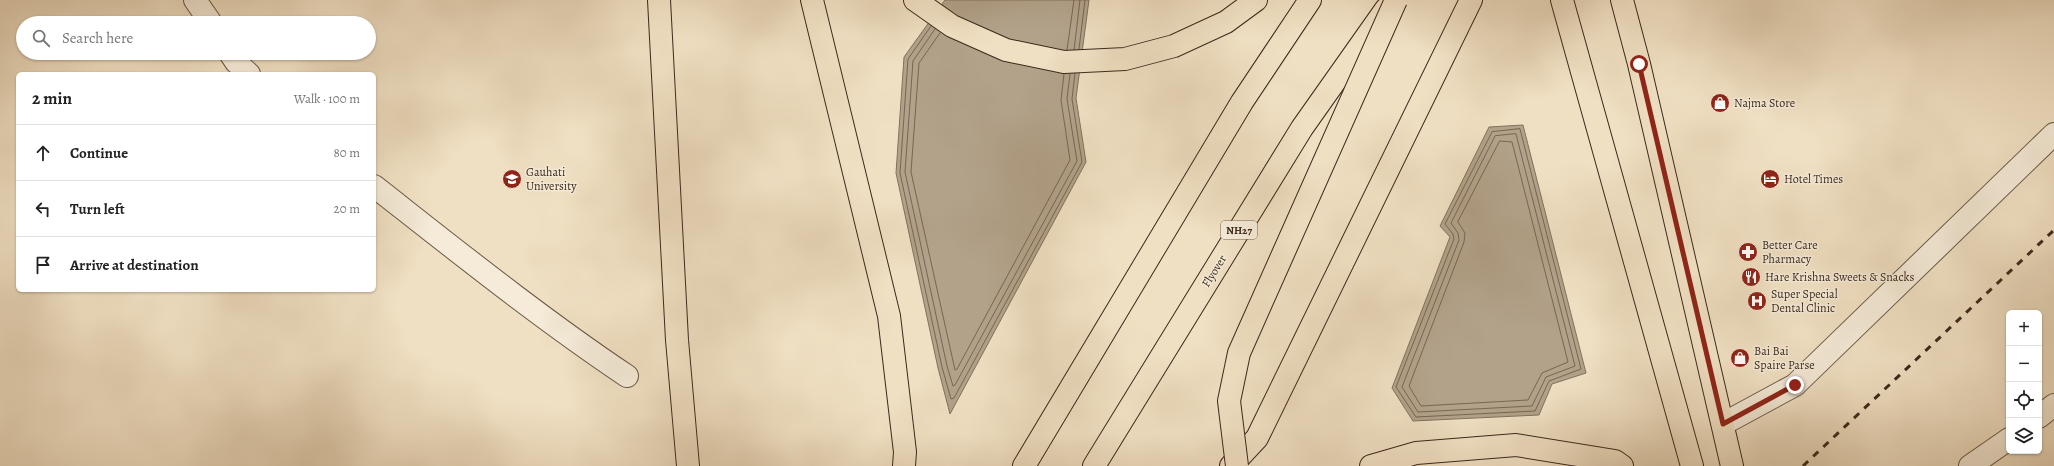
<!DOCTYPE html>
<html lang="en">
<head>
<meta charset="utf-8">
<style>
  body { margin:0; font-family:Alegreya,serif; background:#f6f6f6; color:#222 }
  .controls { position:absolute; right:12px; bottom:12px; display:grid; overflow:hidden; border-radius:6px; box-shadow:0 1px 3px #0004 }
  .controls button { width:36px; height:36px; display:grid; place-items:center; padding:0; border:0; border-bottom:1px solid #e0e0e0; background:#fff; color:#222; font:20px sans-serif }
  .stop { position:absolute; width:12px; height:12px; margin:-9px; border:3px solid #8f2418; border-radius:50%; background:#fff }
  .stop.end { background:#8f2418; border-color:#fff; box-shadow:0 1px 4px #0008 }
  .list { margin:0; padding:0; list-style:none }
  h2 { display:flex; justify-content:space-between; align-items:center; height:52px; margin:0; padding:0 16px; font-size:17px }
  h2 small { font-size:13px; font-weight:400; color:#767676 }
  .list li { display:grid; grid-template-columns:26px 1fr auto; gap:12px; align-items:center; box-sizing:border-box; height:56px; padding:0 16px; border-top:1px solid #e0e0e0 }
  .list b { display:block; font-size:15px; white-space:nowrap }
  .list em { font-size:13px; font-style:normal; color:#767676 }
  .icon { flex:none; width:22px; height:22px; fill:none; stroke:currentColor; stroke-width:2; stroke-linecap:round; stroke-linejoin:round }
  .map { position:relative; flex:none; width:2054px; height:466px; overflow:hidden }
  .search { position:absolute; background:#fff; box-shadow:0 1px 3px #0004; left:16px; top:16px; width:360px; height:44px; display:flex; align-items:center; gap:10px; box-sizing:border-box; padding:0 14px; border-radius:22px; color:#767676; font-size:15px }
  .panel { position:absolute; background:#fff; box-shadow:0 1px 3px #0004; left:16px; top:72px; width:360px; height:220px; border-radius:6px }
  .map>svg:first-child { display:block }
  .water { fill:#b2a28a; stroke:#82725e }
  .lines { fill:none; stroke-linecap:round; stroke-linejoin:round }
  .shore { stroke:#766653; stroke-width:1 }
  .street-casing { stroke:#685746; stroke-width:24 }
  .primary-casing { stroke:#3b291c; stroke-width:24 }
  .highway-casing { stroke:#3b291c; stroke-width:24 }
  .street { stroke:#f5ebd8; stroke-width:22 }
  .primary { stroke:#f0e0c3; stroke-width:22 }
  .highway { stroke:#f0e0c3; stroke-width:22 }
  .rail { stroke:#3b291c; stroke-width:3; stroke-dasharray:7 7; stroke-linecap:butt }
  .highway-bridge-casing { stroke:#3b291c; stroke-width:24; stroke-linecap:butt }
  .highway-bridge { stroke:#f0e0c3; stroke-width:22 }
  .route { stroke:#8f2418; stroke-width:5 }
  .labels { text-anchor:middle; stroke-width:3; stroke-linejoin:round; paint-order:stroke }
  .shield { fill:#f5ebd8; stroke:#736354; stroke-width:1 }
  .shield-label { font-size:11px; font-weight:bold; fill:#3b291c }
  .poi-label { font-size:12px; fill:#3b291c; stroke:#f5ebd8; text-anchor:start }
  .street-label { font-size:12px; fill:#3b291c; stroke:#f5ebd8 }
</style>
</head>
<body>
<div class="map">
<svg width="2054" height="466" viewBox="0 0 2054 466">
  <rect width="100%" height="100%" fill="#f0e0c3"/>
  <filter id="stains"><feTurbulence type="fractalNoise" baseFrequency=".005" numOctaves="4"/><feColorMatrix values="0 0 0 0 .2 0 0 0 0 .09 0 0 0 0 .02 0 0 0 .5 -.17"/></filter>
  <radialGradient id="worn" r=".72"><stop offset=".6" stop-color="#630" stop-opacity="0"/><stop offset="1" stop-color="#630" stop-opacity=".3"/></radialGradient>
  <path class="water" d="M945 0H1089L1076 98 1086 162 950 414 938 368 896 173 904 57Z
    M1523 125 1586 373 1552 384 1539 415 1413 421 1392 388 1450 237 1440 226 1489 127Z"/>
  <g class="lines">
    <path class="shore" d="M931 26 908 59 900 173 942 367 951 399 954 398 1082 162 1072 99 1075 73
      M935 29 913 61 905 172 947 366 953 386 955 385 1077 161 1067 99 1070 74
      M940 33 919 63 911 172 955 370 957 369 1070 160 1061 100 1064 74
      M1079 49 1085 0
      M1067 50 1074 0
      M1074 50 1080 0
      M1520 129 1581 369 1549 381 1535 411 1416 417 1396 387 1454 239 1453 234 1445 224 1492 132Z
      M1516 134 1575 366 1546 377 1532 406 1418 412 1402 387 1459 240 1458 233 1451 223 1495 136Z
      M1500 141 1512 142 1568 362 1542 373 1528 400 1421 406 1409 386 1464 242 1465 233 1458 222Z"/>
    <defs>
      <path id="street" d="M195 0 211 23
        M230 53 236 62 249 74
        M374 186C457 251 539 317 627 376
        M2039 417 2054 405
        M1723 424 1795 385 2054 134
        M1970 466 2009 439"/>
      <path id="primary" d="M1562 0 1692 466
        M1622 0 1639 64 1732 466"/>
      <path id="highway" d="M659 0 677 340 688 466
        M812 0 889 316 905 452 904 466
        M915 0 952 26 1006 50 1064 62 1125 59 1174 46 1226 22 1256 0
        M1024 466 1242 102 1310 0
        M1094 466 1302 128 1386 9
        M1231 466 1257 438 1471 0
        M1371 466 1416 453 1516 445 1615 461 1622 466"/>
    </defs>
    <use href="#street" class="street-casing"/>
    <use href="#primary" class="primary-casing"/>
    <use href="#highway" class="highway-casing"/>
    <use href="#street" class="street"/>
    <use href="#primary" class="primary"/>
    <use href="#highway" class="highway"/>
    <path class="rail" d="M1803 466 2054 230"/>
    <defs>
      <path id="highway-bridge" d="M1237 466 1229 401 1239 353 1396 0"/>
    </defs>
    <use href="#highway-bridge" class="highway-bridge-casing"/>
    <use href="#highway-bridge" class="highway-bridge"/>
  </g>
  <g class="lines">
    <path class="route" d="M1639 64 1723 424 1795 385"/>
  </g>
  <defs>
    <symbol id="shop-disc" viewBox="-11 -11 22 22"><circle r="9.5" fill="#8f2418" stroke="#f5ebd8"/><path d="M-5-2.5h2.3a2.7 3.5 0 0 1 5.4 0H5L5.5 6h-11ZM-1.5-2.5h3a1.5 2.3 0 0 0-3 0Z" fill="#fff"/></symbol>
    <symbol id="university-disc" viewBox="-11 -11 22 22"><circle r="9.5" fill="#8f2418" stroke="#f5ebd8"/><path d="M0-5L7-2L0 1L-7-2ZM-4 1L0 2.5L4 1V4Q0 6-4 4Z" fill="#fff"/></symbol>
    <symbol id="hotel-disc" viewBox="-11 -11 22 22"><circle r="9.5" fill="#8f2418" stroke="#f5ebd8"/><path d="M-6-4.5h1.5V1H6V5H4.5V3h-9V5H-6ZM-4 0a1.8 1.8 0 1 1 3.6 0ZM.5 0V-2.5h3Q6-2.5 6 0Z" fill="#fff"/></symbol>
    <symbol id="pharmacy-disc" viewBox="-11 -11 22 22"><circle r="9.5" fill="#8f2418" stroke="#f5ebd8"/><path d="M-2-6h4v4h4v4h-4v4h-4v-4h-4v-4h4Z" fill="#fff"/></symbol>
    <symbol id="restaurant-disc" viewBox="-11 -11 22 22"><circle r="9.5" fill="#8f2418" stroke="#f5ebd8"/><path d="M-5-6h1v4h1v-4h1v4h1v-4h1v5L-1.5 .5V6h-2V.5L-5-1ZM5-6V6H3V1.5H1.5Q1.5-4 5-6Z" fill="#fff"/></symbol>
    <symbol id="hospital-disc" viewBox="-11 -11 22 22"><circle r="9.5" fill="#8f2418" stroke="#f5ebd8"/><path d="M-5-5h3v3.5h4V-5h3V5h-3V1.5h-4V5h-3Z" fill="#fff"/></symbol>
  </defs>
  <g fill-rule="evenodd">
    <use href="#shop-disc" x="1709" y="92" width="22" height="22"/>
    <use href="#university-disc" x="501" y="168" width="22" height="22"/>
    <use href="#hotel-disc" x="1759" y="168" width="22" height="22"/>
    <use href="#pharmacy-disc" x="1737" y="241" width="22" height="22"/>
    <use href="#restaurant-disc" x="1740" y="266" width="22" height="22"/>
    <use href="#hospital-disc" x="1746" y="290" width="22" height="22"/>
    <use href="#shop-disc" x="1729" y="347" width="22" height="22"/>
  </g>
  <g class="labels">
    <rect class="shield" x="1221" y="221" width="36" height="18" rx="3"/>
    <g class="shield-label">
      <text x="1239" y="234">NH27</text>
    </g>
    <g class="poi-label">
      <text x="1734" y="107">Najma Store</text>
      <text x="526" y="176">Gauhati<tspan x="526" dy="14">University</tspan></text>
      <text x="1784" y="183">Hotel Times</text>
      <text x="1762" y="249">Better Care<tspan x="1762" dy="14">Pharmacy</tspan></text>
      <text x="1765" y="281">Hare Krishna Sweets &amp; Snacks</text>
      <text x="1771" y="298">Super Special<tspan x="1771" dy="14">Dental Clinic</tspan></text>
      <text x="1754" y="355">Bai Bai<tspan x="1754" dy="14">Spaire Parse</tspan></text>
    </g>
    <g class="street-label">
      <text transform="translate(1214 271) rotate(-58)" y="4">Flyover</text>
    </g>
  </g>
  <rect width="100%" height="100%" filter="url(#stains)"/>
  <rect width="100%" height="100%" fill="url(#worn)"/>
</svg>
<div class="controls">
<button>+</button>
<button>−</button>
<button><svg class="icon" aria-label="locate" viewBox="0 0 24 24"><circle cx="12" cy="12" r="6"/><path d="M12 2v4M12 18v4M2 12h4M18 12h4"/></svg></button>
<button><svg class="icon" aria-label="layers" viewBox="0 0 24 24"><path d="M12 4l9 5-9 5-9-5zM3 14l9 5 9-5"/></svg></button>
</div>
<div class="stop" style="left:1639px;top:64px"></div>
<div class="stop end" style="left:1795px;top:385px"></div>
<div class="search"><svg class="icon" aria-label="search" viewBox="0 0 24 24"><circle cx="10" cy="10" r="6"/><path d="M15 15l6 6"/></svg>Search here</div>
<section class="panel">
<h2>2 min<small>Walk · 100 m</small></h2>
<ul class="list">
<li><svg class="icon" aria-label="ahead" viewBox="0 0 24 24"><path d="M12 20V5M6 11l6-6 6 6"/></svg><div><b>Continue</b></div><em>80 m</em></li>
<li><svg class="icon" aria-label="left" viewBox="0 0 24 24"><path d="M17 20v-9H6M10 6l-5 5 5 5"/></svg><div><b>Turn left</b></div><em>20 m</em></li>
<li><svg class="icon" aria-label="arrive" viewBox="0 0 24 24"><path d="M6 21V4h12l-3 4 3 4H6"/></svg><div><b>Arrive at destination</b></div></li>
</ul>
</section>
</div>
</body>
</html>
